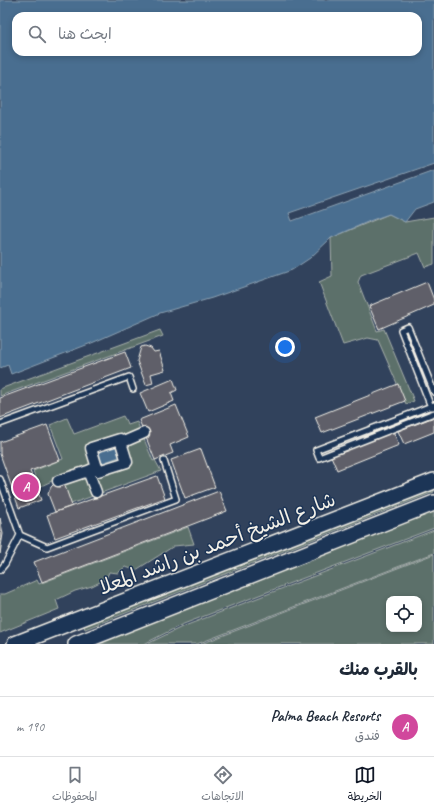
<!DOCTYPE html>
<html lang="ar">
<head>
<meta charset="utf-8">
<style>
  body { margin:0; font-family:Caveat,"Playpen Sans Arabic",sans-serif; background:#f6f6f7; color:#1f2937; direction:rtl }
  .controls { position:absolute; right:12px; bottom:12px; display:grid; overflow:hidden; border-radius:8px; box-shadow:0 2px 6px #0003 }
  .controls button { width:36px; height:36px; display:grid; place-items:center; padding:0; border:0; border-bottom:1px solid #e0e1e3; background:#fff; color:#1f2937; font:20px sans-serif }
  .you { position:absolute; left:285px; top:347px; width:14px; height:14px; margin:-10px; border:3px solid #fff; border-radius:50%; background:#1a73e8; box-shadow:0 0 0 6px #1a73e833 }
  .badge { display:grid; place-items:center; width:26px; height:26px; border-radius:50%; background:#111827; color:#fff; font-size:13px; font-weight:700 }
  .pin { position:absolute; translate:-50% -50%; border:2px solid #fff; box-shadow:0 1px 4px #0006 }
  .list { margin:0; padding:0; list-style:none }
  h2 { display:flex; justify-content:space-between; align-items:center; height:52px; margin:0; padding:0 16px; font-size:17px }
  h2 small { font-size:13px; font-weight:400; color:#747a83 }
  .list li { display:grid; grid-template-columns:26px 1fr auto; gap:12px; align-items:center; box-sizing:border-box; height:60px; padding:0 16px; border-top:1px solid #e0e1e3 }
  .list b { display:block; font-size:15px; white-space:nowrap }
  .list p { margin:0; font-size:13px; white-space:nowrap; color:#747a83 }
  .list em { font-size:13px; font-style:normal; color:#747a83 }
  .icon { flex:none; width:22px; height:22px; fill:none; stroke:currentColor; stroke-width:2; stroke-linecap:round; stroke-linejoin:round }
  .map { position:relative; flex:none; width:434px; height:644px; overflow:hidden; direction:ltr }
  .search { position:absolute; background:#fff; box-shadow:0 2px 6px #0003; left:12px; right:12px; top:12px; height:44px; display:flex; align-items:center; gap:10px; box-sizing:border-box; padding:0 14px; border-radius:12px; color:#747a83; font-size:15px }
  .sheet { height:112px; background:#fff }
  nav { display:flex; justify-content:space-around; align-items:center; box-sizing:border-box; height:56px; border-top:1px solid #e0e1e3; background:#fff; font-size:11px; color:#747a83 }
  nav a { display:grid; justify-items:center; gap:2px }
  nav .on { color:#111827 }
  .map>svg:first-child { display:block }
  .green { fill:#5c706b; stroke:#a8b0aa; fill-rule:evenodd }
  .water { fill:#486e90; stroke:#8da2b3; fill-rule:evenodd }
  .building { fill:#5f5f69; stroke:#f4f1e8 }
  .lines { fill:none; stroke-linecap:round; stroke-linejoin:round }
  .lane-casing { stroke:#f4f1e8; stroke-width:8 }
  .street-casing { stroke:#f4f1e8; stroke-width:13 }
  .secondary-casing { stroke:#f4f1e8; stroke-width:18 }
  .lane { stroke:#1d3557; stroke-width:5 }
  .street { stroke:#1d3557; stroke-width:10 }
  .secondary { stroke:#1d3557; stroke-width:15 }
  .labels { text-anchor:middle; stroke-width:3; stroke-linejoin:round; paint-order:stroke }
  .street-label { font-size:20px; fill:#f4f1e8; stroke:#1d3557 }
</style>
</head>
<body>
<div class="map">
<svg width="434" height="644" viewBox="0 0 434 644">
  <rect width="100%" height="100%" fill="#31425c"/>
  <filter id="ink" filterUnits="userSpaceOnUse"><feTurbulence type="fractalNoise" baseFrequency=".025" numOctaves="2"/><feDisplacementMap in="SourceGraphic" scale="8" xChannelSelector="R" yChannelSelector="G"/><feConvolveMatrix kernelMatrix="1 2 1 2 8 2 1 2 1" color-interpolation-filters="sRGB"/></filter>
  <g filter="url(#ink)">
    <path class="green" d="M389 214 405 222 434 217V264L425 267 419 253 361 275 358 282 377 331 384 329 414 401 406 404 378 340 368 338 343 345 319 282 332 276 331 238Z
      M160 330 163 336 0 396V389Z
      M123 416 128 425 137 422 153 461 155 460 161 471 71 504 64 484 54 480 39 487 33 471 63 459 50 425 67 418 74 434Z
      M434 482V492L85 629 82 620Z
      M434 508V528L181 625 144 644H82Z
      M188 527 194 544 174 546 136 570 125 567 118 573 109 572 106 579 92 586 75 591 56 600 59 609 0 633V594H5L37 580 39 584Z
      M434 530V553L197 644H147L182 627Z
      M434 554V644H201ZM389 599H419V629H389Z"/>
    <path class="water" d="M0 0H434V163L289 213 292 221 434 170V202L415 209 405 222 389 214 372 220 331 238 310 258 292 270 212 298 160 313 94 342 11 374 8 365 0 368ZM16 16H418V52H16Z
      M116 447 119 457 102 463 99 452Z"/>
    <path class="building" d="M427 282 434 300V305L379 329 369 306Z
      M145 346 151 348 154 352 159 351 165 370 151 374 153 383 146 385 137 361 141 347Z
      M125 352 131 368 0 418V398Z
      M173 379 177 390 171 393 174 401 148 412 140 393Z
      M398 384 405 401 322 433 315 417Z
      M176 405 189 437 170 445 173 453 155 460 139 420Z
      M434 417V432L404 444 398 431Z
      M47 425 60 460 30 471 41 500 19 508 0 454V442Z
      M393 431 399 445 337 470 331 456Z
      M201 449 215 487 185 498 171 460Z
      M157 476 165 498 55 538 47 515Z
      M55 483H61L65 486 72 506 55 512 48 494 51 487Z
      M219 491 227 511 42 582 34 562Z
      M0 518 3 534 2 540H0Z
      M0 540H2L0 554Z"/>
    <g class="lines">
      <defs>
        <path id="lane" d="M434 405 316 450 319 458 434 413
          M433 407H431L401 330 408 327 434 392
          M0 424 129 377 133 389
          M0 479 20 535 47 547 176 499 164 461
          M0 570 5 564 20 535"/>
        <path id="street" d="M120 439 127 462 98 471 91 448Z
          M121 443 144 433
          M58 481 88 471
          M96 492 88 471 97 467"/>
        <path id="secondary" d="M15 644 434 481
          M76 644 434 503"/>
      </defs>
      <use href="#lane" class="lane-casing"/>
      <use href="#street" class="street-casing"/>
      <use href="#secondary" class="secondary-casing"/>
      <use href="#lane" class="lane"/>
      <use href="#street" class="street"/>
      <use href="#secondary" class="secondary"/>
    </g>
  </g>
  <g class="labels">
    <g class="street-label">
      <text transform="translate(217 543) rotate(-21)" y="7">شارع الشيخ أحمد بن راشد المعلا</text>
    </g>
  </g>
</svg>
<div class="controls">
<button><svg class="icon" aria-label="locate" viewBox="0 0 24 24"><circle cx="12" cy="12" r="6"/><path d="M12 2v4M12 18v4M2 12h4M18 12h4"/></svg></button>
</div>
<div class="you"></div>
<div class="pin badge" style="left:26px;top:487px;background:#d1479c">A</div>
<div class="search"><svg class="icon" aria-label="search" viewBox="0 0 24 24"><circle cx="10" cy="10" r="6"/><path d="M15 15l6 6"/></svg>ابحث هنا</div>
</div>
<section class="sheet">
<h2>بالقرب منك<small></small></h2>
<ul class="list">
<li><span class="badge" style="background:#d1479c">A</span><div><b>Palma Beach Resorts</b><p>فندق</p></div><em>190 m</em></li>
</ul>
</section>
<nav>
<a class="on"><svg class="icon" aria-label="map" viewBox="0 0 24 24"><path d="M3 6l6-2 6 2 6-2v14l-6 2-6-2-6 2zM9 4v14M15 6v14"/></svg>الخريطة</a>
<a><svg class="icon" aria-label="directions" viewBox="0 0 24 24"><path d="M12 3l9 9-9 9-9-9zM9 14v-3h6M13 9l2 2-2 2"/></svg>الاتجاهات</a>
<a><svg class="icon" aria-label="saved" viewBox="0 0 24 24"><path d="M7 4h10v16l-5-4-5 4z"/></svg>المحفوظات</a>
</nav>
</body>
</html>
